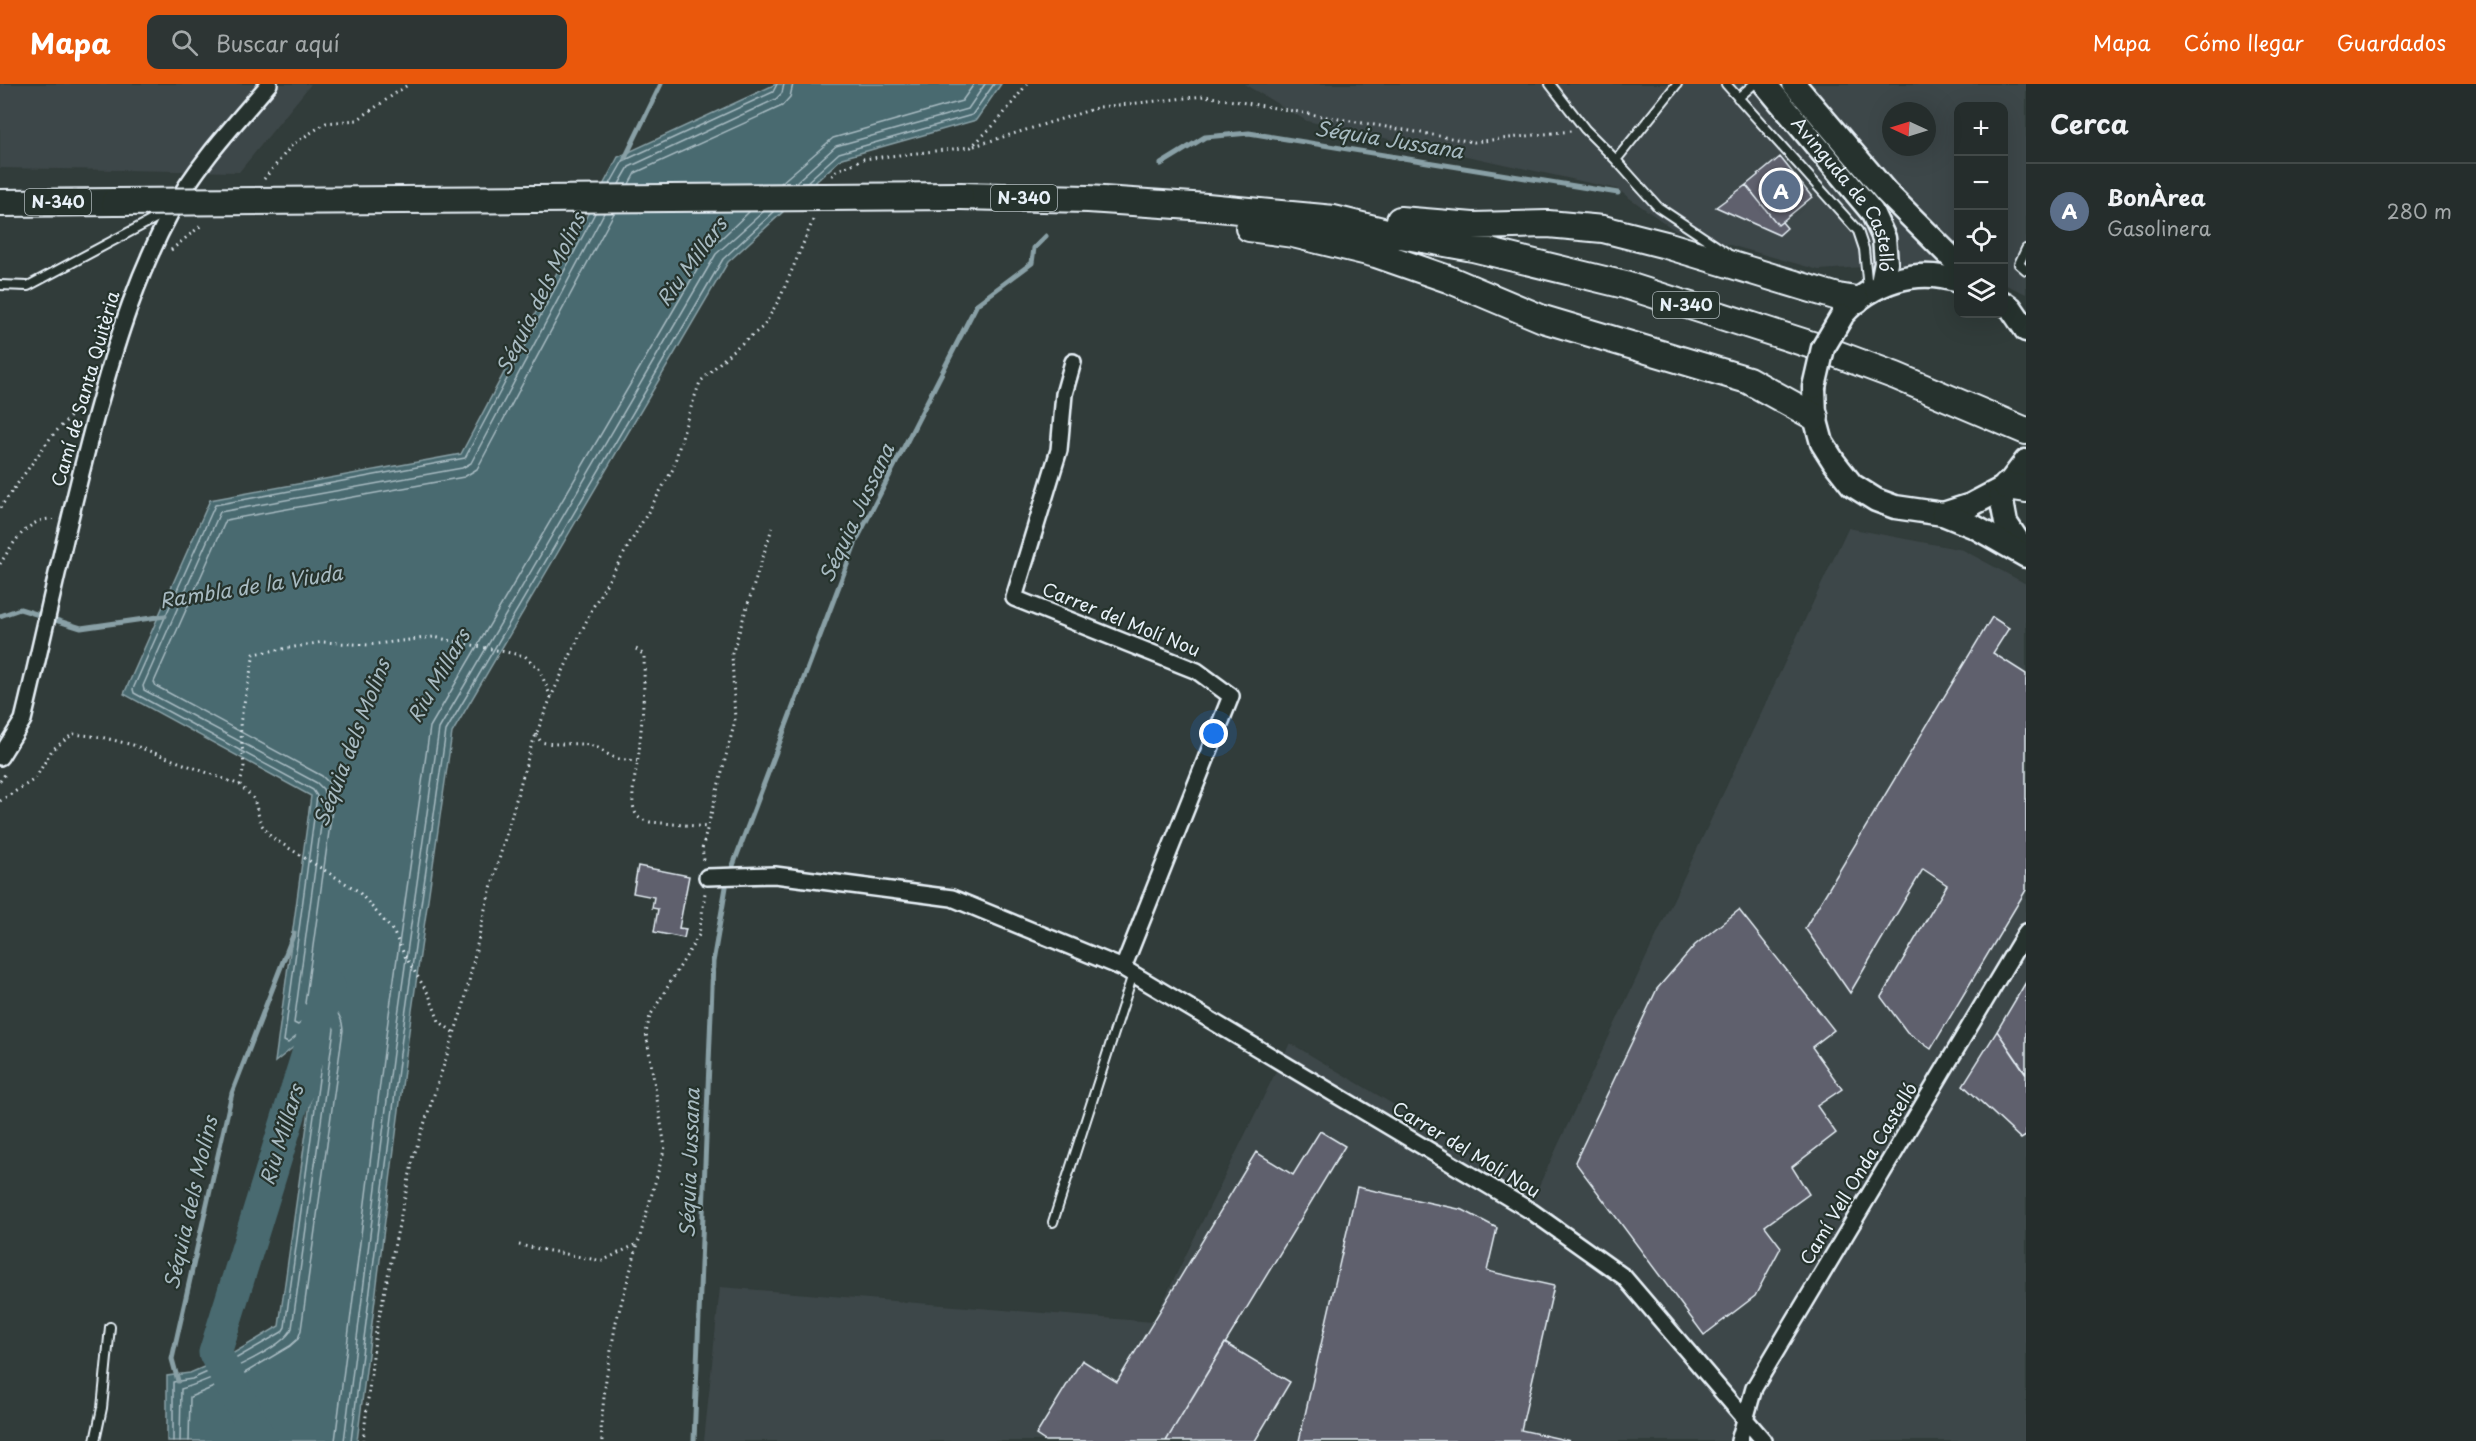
<!DOCTYPE html>
<html lang="es">
<head>
<meta charset="utf-8">
<style>
  body { margin:0; font-family:"Playpen Sans",sans-serif; background:#2d3534; color:#f1f3f6 }
  .controls { position:absolute; right:18px; top:18px; display:grid; overflow:hidden; border-radius:12px; box-shadow:0 6px 24px #0002 }
  .controls button { width:54px; height:54px; display:grid; place-items:center; padding:0; border:0; border-bottom:2px solid #424948; background:#252d2c; color:#f1f3f6; font:30px sans-serif }
  .compass { position:absolute; left:1882px; top:18px; width:54px; height:54px; border-radius:50%; background:#252d2c; box-shadow:0 6px 24px #0002; rotate:274deg }
  .you { position:absolute; left:1214px; top:650px; width:21px; height:21px; margin:-15px; border:4px solid #fff; border-radius:50%; background:#1a73e8; box-shadow:0 0 0 9px #1a73e833 }
  .badge { display:grid; place-items:center; width:39px; height:39px; border-radius:50%; background:#ea580c; color:#fff; font-size:20px; font-weight:700 }
  .pin { position:absolute; translate:-50% -50%; border:3px solid #fff; box-shadow:0 2px 6px #0006 }
  .list { margin:0; padding:0; list-style:none }
  h2 { display:flex; justify-content:space-between; align-items:center; height:78px; margin:0; padding:0 24px; font-size:26px }
  h2 small { font-size:20px; font-weight:400; color:#a3a8a9 }
  .list li { display:grid; grid-template-columns:39px 1fr auto; gap:18px; align-items:center; box-sizing:border-box; height:96px; padding:0 24px; border-top:2px solid #424948 }
  .list b { display:block; font-size:22px; white-space:nowrap }
  .list p { margin:0; font-size:20px; white-space:nowrap; color:#a3a8a9 }
  .list em { font-size:20px; font-style:normal; color:#a3a8a9 }
  .icon { flex:none; width:33px; height:33px; fill:none; stroke:currentColor; stroke-width:2; stroke-linecap:round; stroke-linejoin:round }
  .map { position:relative; flex:none; width:2026px; height:1357px; overflow:hidden }
  header { display:flex; align-items:center; gap:36px; box-sizing:border-box; height:84px; padding:0 30px; background:#ea580c; color:#fff }
  header strong { font-size:28px }
  nav { display:flex; gap:33px; margin-inline-start:auto; font-size:21px }
  .search { width:420px; height:54px; background:#2d3534; display:flex; align-items:center; gap:15px; box-sizing:border-box; padding:0 21px; border-radius:12px; color:#a3a8a9; font-size:22px }
  main { display:flex }
  aside { flex:1; background:#252d2c }
  .map>svg:first-child { display:block }
  .built { fill:#3e4749; fill-rule:evenodd }
  .water { fill:#496a70; stroke:#89a0a6; stroke-width:1.5 }
  .lines { fill:none; stroke-linecap:round; stroke-linejoin:round }
  .shore { stroke:#a8bbc2; stroke-width:1.5 }
  .stream { stroke:#89a0a6; stroke-width:5 }
  .river { stroke:#496a70; stroke-width:33 }
  .building { fill:#5e606d; stroke:#e8f1f8; stroke-width:1.5 }
  .service-casing { stroke:#e8f1f8; stroke-width:12 }
  .minor-casing { stroke:#e8f1f8; stroke-width:20 }
  .secondary-casing { stroke:#e8f1f8; stroke-width:27 }
  .trunk-casing { stroke:#e8f1f8; stroke-width:30 }
  .path { stroke:#e8f1f8; stroke-width:3; stroke-dasharray:1.5 4.5; stroke-linecap:butt }
  .service { stroke:#26332d; stroke-width:8 }
  .minor { stroke:#26332d; stroke-width:15 }
  .secondary { stroke:#26332d; stroke-width:22 }
  .trunk { stroke:#26332d; stroke-width:26 }
  .secondary-bridge-casing { stroke:#e8f1f8; stroke-width:27; stroke-linecap:butt }
  .trunk-bridge-casing { stroke:#e8f1f8; stroke-width:30; stroke-linecap:butt }
  .secondary-bridge { stroke:#26332d; stroke-width:22 }
  .trunk-bridge { stroke:#26332d; stroke-width:26 }
  .labels { text-anchor:middle; stroke-width:4.5; stroke-linejoin:round; paint-order:stroke }
  .shield { fill:#26332d; stroke:#aeb8bb; stroke-width:1.5 }
  .shield-label { font-size:16px; font-weight:bold; fill:#e8f1f8 }
  .street-label { font-size:18px; fill:#e8f1f8; stroke:#26332d }
  .water-label { font-size:20px; font-style:italic; fill:#a8bbc2; stroke:#26332d }
</style>
</head>
<body>
<header>
<strong>Mapa</strong>
<div class="search"><svg class="icon" aria-label="search" viewBox="0 0 24 24"><circle cx="10" cy="10" r="6"/><path d="M15 15l6 6"/></svg>Buscar aquí</div>
<nav><a>Mapa</a><a>Cómo llegar</a><a>Guardados</a></nav>
</header>
<main>
<div class="map">
<svg width="2026" height="1357" viewBox="0 0 2026 1357">
  <rect width="100%" height="100%" fill="#313c3a"/>
  <filter id="ink" filterUnits="userSpaceOnUse"><feTurbulence type="fractalNoise" baseFrequency=".0167" numOctaves="2"/><feDisplacementMap in="SourceGraphic" scale="12" xChannelSelector="R" yChannelSelector="G"/><feConvolveMatrix kernelMatrix="1 2 1 2 8 2 1 2 1" color-interpolation-filters="sRGB"/></filter>
  <g filter="url(#ink)">
    <path class="built" d="M0 0H311L239 88 0 84Z
      M1244 0H2026V210L2004 200V22H1958V183L1906 180 1819 186 1673 145 1617 105 1307 37ZM1891 27H1927V63H1891Z
      M1848 444 1963 466 2026 500V1357H704L720 1203 1153 1238 1290 959 1537 1106Z"/>
    <path class="water" d="M776 0H1001L976 36 842 74 728 178 452 649 409 947 357 1357H167V1292L190 1289 227 1273 279 1242 321 941 275 978 311 712 124 610 210 416 461 370 618 73Z"/>
    <g class="lines">
      <path class="shore" d="M781 99 833 54 962 17 974 0
        M795 99 836 62 968 25 985 0
        M806 99 839 69 972 31 994 0
        M610 100 623 77 773 8 777 0
        M619 100 629 83 776 15 782 9 784 0
        M629 100 635 89 782 22 790 13 793 0
        M173 1357V1298L192 1295 230 1278 282 1248 285 1243 326 944 323 938 316 937 288 959 284 957 317 712 313 706 134 609 133 605 215 421 465 374 595 129
        M180 1357 181 1305C203 1299 285 1265 292 1244L334 945 330 934C317 923 309 933 298 941L294 939 325 712 323 705 317 699 144 606 143 602 220 428 462 384 471 379 604 129
        M189 1357 190 1313 238 1293 290 1262 298 1255 301 1246 343 946C342 926 327 916 308 922L305 919 334 712 330 700 322 692 156 602 154 598 226 436 464 393 477 385 614 129
        M335 1357 387 944 430 643 708 167 749 128
        M344 1357 396 945 439 645 716 170 763 128
        M351 1357 403 946 446 647 723 175 774 128"/>
      <path class="stream" d="M625 74 661 0
        M1161 80 1205 53 1249 49 1618 109
        M0 532 20 525 81 544 165 532
        M732 784 856 457 977 220 1032 179 1034 164 1046 152
        M178 1297 172 1275 232 1009 294 849
        M694 1357 713 878 726 803"/>
      <path class="river" d="M261 1357 215 1269 329 902"/>
    </g>
    <path class="building" d="M1780 73 1812 113 1778 141 1746 101Z
      M1746 101 1778 141 1782 138 1787 144 1779 151 1716 123Z
      M1992 533 2009 544 1993 569 2026 590V806L1931 965 1907 948 1881 913 1947 801 1923 785 1850 909 1805 844Z
      M638 782 689 792 679 844 686 845 684 854 654 848 658 825 652 824 654 813 633 809Z
      M1739 826 1834 946 1812 963 1842 1005 1817 1022 1836 1049 1792 1083 1809 1110 1765 1142 1781 1163 1755 1212 1704 1251 1575 1078 1657 905 1695 861Z
      M2026 898V990L1997 947Z
      M1997 947 2026 989V1052L2021 1055 1963 1001Z
      M1320 1047 1345 1062 1166 1357H1045L1036 1351 1082 1276 1117 1298 1256 1068 1293 1091Z
      M1357 1103 1463 1126 1497 1144 1487 1187 1554 1202 1521 1346 1570 1357H1299Z
      M1225 1259 1290 1298 1255 1357H1166Z"/>
    <g class="lines">
      <defs>
        <path id="service" d="M1550 0 1585 45 1616 76
          M1677 0 1616 76 1658 123 1727 169
          M1726 0 1858 147 1864 165 1868 205
          M1738 14 1754 0
          M2026 165 2019 180 2026 186
          M0 201 28 202 169 127
          M1053 1138 1133 890
          M95 1357 102 1324 110 1243"/>
        <path id="minor" d="M1073 278 1064 310 1059 366 1014 514 1197 587 1231 612 1123 884
          M0 673 23 636C49 530 70 423 100 317 118 252 139 187 172 126 197 80 235 40 269 0
          M707 793 775 791 952 814 1123 884 1531 1127 1624 1193 1764 1357
          M1739 1357 1754 1304 2026 848"/>
        <g id="secondary">
          <path id="s1" d="M1765 0 1872 128 1884 154 1886 179 1882 199"/>
          <path d="M1794 0 1886 108 1958 180"/>
          <path d="M2004 219 2011 224 2026 246"/>
          <path d="M1843 230C1872 198 1916 183 1958 197"/>
          <path d="M1814 303 1815 333 1822 359 1834 378 1852 401 1876 416 1895 423 1943 430 1971 421 2007 402 2026 377"/>
          <path d="M2000 407 2006 439 2026 469"/>
          <path d="M1943 430 1975 443 2026 472"/>
        </g>
        <path id="trunk" d="M960 112 1088 115 1207 123 1334 135 1395 150 1473 164 1625 201 1818 263 1896 292 2026 347
          M0 119 115 118
          M1400 136 1473 142 1548 140 1603 145 1666 161 1838 213 1856 216
          M1249 144 1293 150 1376 170 1448 195 1543 235 1748 296 1815 333
          M2007 402 2026 405"/>
      </defs>
      <use href="#service" class="service-casing"/>
      <use href="#minor" class="minor-casing"/>
      <use href="#secondary" class="secondary-casing"/>
      <use href="#trunk" class="trunk-casing"/>
      <path class="path" d="M974 62 1100 23 1205 12 1474 58 1571 47
        M832 92 834 88 863 75 971 63 998 37 1027 0
        M264 95 293 60 326 39 357 36 409 0
        M171 166 203 140
        M0 424 51 353 81 321
        M0 480C12 461 27 434 53 435
        M636 565 644 571C645 603 642 637 639 668 637 683 629 714 635 728 638 735 643 736 650 738L708 743
        M536 650 541 658C557 662 572 658 588 661 597 662 602 667 609 671 617 676 628 676 637 677
        M0 697 6 689
        M240 701 244 682 240 639 254 570 323 558 368 561 434 553 525 572 539 585 551 613
        M0 717 35 695 52 666 73 650 101 653 133 661 240 701 254 715 261 740 271 753 358 807 393 847 405 872 429 911 439 937 454 949
        M704 776 702 765 735 637 732 570 772 444
        M519 1161 602 1177 637 1160
        M363 1357 376 1247 414 1071 464 920 485 825 531 663 551 613 593 523 673 385 688 332 700 298 732 267 764 242 781 212 814 134
        M602 1357 601 1341 606 1295 616 1238 665 1063 646 949 650 932 699 851 705 809"/>
      <use href="#service" class="service"/>
      <use href="#minor" class="minor"/>
      <use href="#secondary" class="secondary"/>
      <use href="#trunk" class="trunk"/>
      <defs>
        <path id="secondary-bridge" d="M1814 303 1823 264 1842 232"/>
        <path id="trunk-bridge" d="M115 118 960 112"/>
      </defs>
      <use href="#secondary-bridge" class="secondary-bridge-casing"/>
      <use href="#trunk-bridge" class="trunk-bridge-casing"/>
      <use href="#secondary-bridge" class="secondary-bridge"/>
      <use href="#trunk-bridge" class="trunk-bridge"/>
    </g>
  </g>
  <g class="labels">
    <g class="shield">
      <rect x="991" y="101" width="66" height="26" rx="4.5"/>
      <rect x="25" y="105" width="66" height="26" rx="4.5"/>
      <rect x="1653" y="208" width="66" height="26" rx="4.5"/>
    </g>
    <g class="shield-label">
      <text x="1024" y="120">N-340</text>
      <text x="58" y="124">N-340</text>
      <text x="1686" y="227">N-340</text>
    </g>
    <g class="street-label">
      <text dy="6" stroke="none"><textPath href="#s1" startOffset="138">Avinguda de Castelló</textPath></text>
      <text transform="translate(86 305) rotate(-74)" y="6">Camí de Santa Quitèria</text>
      <text transform="translate(1121 536) rotate(22)" y="6">Carrer del Molí Nou</text>
      <text transform="translate(1466 1066) rotate(31)" y="6">Carrer del Molí Nou</text>
      <text transform="translate(1859 1090) rotate(-59)" y="6">Camí Vell Onda Castelló</text>
    </g>
    <g class="water-label">
      <text transform="translate(1389 56) rotate(9)" y="7">Séquia Jussana</text>
      <text transform="translate(692 178) rotate(-54)" y="7">Riu Millars</text>
      <text transform="translate(541 210) rotate(-64)" y="7">Séquia dels Molins</text>
      <text transform="translate(857 429) rotate(-65)" y="7">Séquia Jussana</text>
      <text transform="translate(251 503) rotate(-9)" y="7">Rambla de la Viuda</text>
      <text transform="translate(439 592) rotate(-60)" y="7">Riu Millars</text>
      <text transform="translate(352 659) rotate(-69)" y="7">Séquia dels Molins</text>
      <text transform="translate(282 1051) rotate(-73)" y="7">Riu Millars</text>
      <text transform="translate(690 1079) rotate(-88)" y="7">Séquia Jussana</text>
      <text transform="translate(191 1119) rotate(-77)" y="7">Séquia dels Molins</text>
    </g>
  </g>
</svg>
<div class="controls">
<button>+</button>
<button>−</button>
<button><svg class="icon" aria-label="locate" viewBox="0 0 24 24"><circle cx="12" cy="12" r="6"/><path d="M12 2v4M12 18v4M2 12h4M18 12h4"/></svg></button>
<button><svg class="icon" aria-label="layers" viewBox="0 0 24 24"><path d="M12 4l9 5-9 5-9-5zM3 14l9 5 9-5"/></svg></button>
</div>
<svg class="compass" viewBox="-18 -18 36 36"><path d="M0-13l5 13h-10z" fill="#e53935"/><path d="M0 13l5-13h-10z" fill="#a3a8a9"/></svg>
<div class="you"></div>
<div class="pin badge" style="left:1781px;top:106px;background:#5c6f8a">A</div>
</div>
<aside>
<h2>Cerca<small></small></h2>
<ul class="list">
<li><span class="badge" style="background:#5c6f8a">A</span><div><b>BonÀrea</b><p>Gasolinera</p></div><em>280 m</em></li>
</ul>
</aside>
</main>
</body>
</html>
